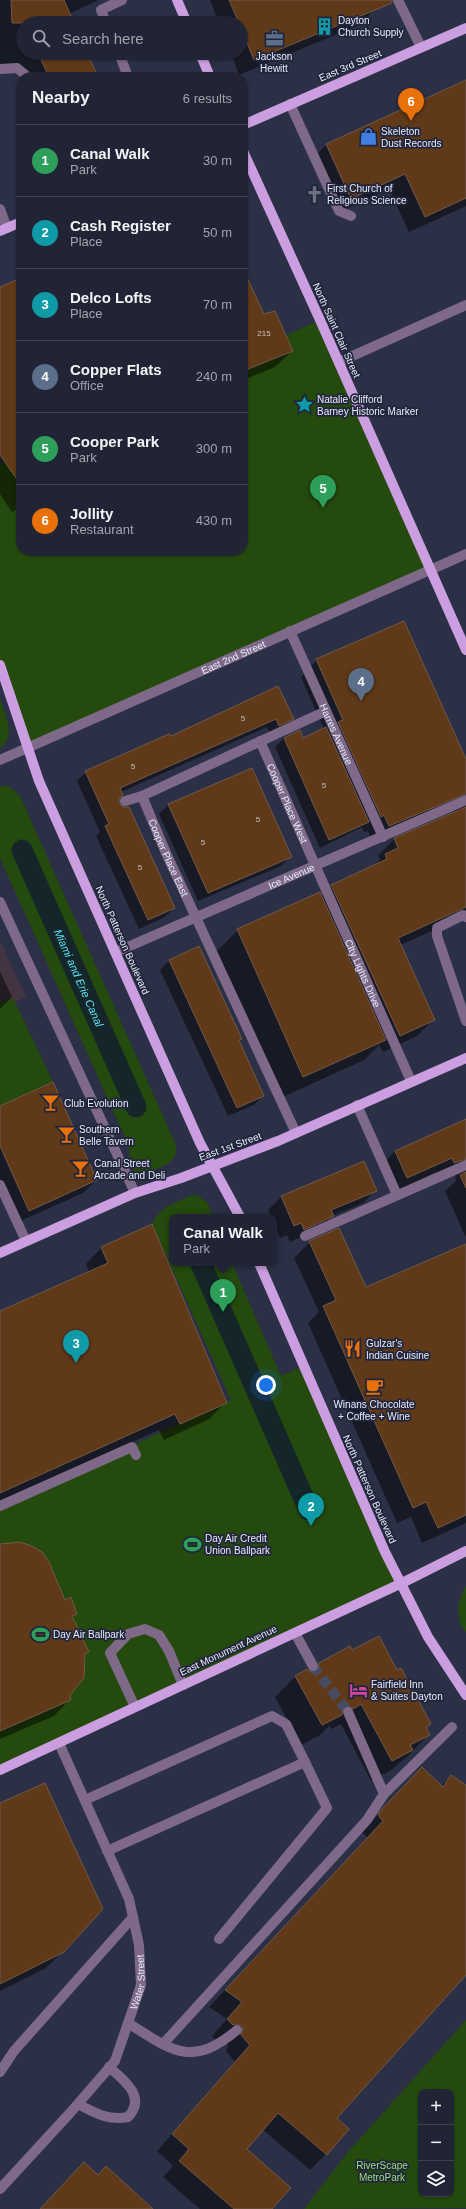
<!DOCTYPE html>
<html lang="en">
<head>
<meta charset="utf-8">
<style>
  body { margin:0; font-family:Helvetica,sans-serif; background:#2d3040; color:#f1f3f6 }
  .controls { position:absolute; right:12px; bottom:12px; display:grid; overflow:hidden; border-radius:8px; box-shadow:0 1px 3px #0004 }
  .controls button { width:36px; height:36px; display:grid; place-items:center; padding:0; border:0; border-bottom:1px solid #3d414f; background:#202434; color:#f1f3f6; font:20px sans-serif }
  .you { position:absolute; left:266px; top:1385px; width:14px; height:14px; margin:-10px; border:3px solid #fff; border-radius:50%; background:#1a73e8; box-shadow:0 0 0 6px #1a73e833 }
  .badge { display:grid; place-items:center; width:26px; height:26px; border-radius:50%; background:#ea580c; color:#fff; font-size:13px; font-weight:700 }
  .pin { position:absolute; translate:-50% -33px; filter:drop-shadow(0 1px 2px #0008) }
  .pin::after { content:''; position:absolute; top:21px; width:14px; height:12px; background:inherit; clip-path:polygon(0 0,100% 0,50% 100%) }
  .popup { position:absolute; left:169px; top:1214px; width:108px; height:52px; box-sizing:border-box; display:grid; place-content:center; border-radius:8px; background:#202434; filter:drop-shadow(0 1px 3px #0005); font-size:13px; white-space:nowrap; color:#a2a4ac }
  .popup b { font-size:15px; color:#f1f3f6 }
  .popup::after { content:''; position:absolute; left:50%; top:100%; margin-left:-8px; border:8px solid transparent; border-top-color:#202434 }
  .list { margin:0; padding:0; list-style:none }
  h2 { display:flex; justify-content:space-between; align-items:center; height:52px; margin:0; padding:0 16px; font-size:17px }
  h2 small { font-size:13px; font-weight:400; color:#a2a4ac }
  .list li { display:grid; grid-template-columns:26px 1fr auto; gap:12px; align-items:center; box-sizing:border-box; height:72px; padding:0 16px; border-top:1px solid #3d414f }
  .list b { display:block; font-size:15px; white-space:nowrap }
  .list p { margin:0; font-size:13px; white-space:nowrap; color:#a2a4ac }
  .list em { font-size:13px; font-style:normal; color:#a2a4ac }
  .icon { flex:none; width:22px; height:22px; fill:none; stroke:currentColor; stroke-width:2; stroke-linecap:round; stroke-linejoin:round }
  .map { position:relative; flex:none; width:466px; height:2209px; overflow:hidden }
  .search { position:absolute; background:#202434; box-shadow:0 1px 3px #0004; left:16px; top:16px; width:232px; height:44px; display:flex; align-items:center; gap:10px; box-sizing:border-box; padding:0 14px; border-radius:22px; color:#a2a4ac; font-size:15px }
  .panel { position:absolute; background:#202434; box-shadow:0 1px 3px #0004; left:16px; top:72px; width:232px; height:484px; border-radius:16px }
  .map>svg:first-child { display:block }
  .education { fill:#433441 }
  .park { fill:#244a0d; fill-rule:evenodd }
  .shadow { fill:#0007 }
  .lines { fill:none; stroke-linecap:round; stroke-linejoin:round }
  .canal { stroke:#142629; stroke-width:21 }
  .building { fill:#603919; stroke:#715948 }
  .minor-tunnel { stroke:#474c61; stroke-width:10; stroke-dasharray:10 5; stroke-linecap:butt }
  .minor { stroke:#7e6988; stroke-width:10 }
  .major { stroke:#ca9edf; stroke-width:10 }
  .labels { text-anchor:middle; stroke-width:3.5; stroke-linejoin:round; paint-order:stroke }
  .number-label { font-size:8px; fill:#c5bec2 }
  .poi-label { font-size:10px; fill:#e7ebfa; stroke:#22263c; text-anchor:start }
  .street-label { font-size:10px; fill:#e7ebfa; stroke:#22263c }
  .park-label { font-size:10px; fill:#99de78; stroke:#22263c }
  .water-label { font-size:11px; font-style:italic; fill:#5ee6fb; stroke:#22263c }
</style>
</head>
<body>
<div class="map">
<svg width="466" height="2209" viewBox="0 0 466 2209">
  <rect width="100%" height="100%" fill="#2b3046"/>
  <path class="education" d="M0 940 26 997 0 1009Z"/>
  <path class="park" d="M320 320 430 570 26 747 0 665V464L21 455V551H243V355Z
    M0 699C5 714 17 736 0 748Z
    M0 786H9L20 796 176 1145C176 1151 176 1155 172 1160 167 1167 142 1175 134 1173 128 1164 131 1152 127 1142L0 858Z
    M13 998 53 1082 0 1106V1003Z
    M195 1194 207 1202 213 1217H172V1263H232L281 1376 303 1366 402 1583 0 1766V1506L231 1400 152 1224C160 1206 178 1202 195 1194Z
    M466 1586V1632C454 1620 458 1599 466 1586Z
    M466 2020V2208L304 2209 348 2152ZM421 2092H451V2194H421Z"/>
  <path class="shadow" d="M0 0H99L69 14 73 23H23V53H86L97 77H26L20 64 0 72Z
    M210 0H370L374 10 359 25 239 75 231 53H241V23H219Z
    M466 81V206L409 232 389 189 335 214 311 160 326 145Z
    M243 271 263 316 292 351 275 367 243 380Z
    M21 279V507L12 512 0 494V288Z
    M317 660 466 764V916L400 945 434 1019 417 1036 383 1052 379 1045 364 1060 283 1097 217 951 238 930 321 896 332 886 374 866 380 860 378 856 394 839 455 813 453 811 372 842 368 831 364 832 362 827 320 848 275 747 284 738 302 739 324 729 301 677Z
    M278 687 293 718 284 727 270 734 267 727 121 792 118 804 174 908 165 917 139 929 96 836 100 832 77 781 86 772 170 738Z
    M251 769 290 857 281 866 198 901 159 814 168 805Z
    M199 947 240 1039 238 1041 263 1096 254 1105 228 1116 160 970 169 961Z
    M0 971 12 997 0 1009Z
    M0 1107 96 1180 83 1193 16 1223 0 1187Z
    M466 1120V1238L445 1191 456 1181 455 1175 447 1174 439 1178 436 1172 391 1193 380 1167 395 1151Z
    M364 1162 376 1190 363 1203 332 1216 320 1229 290 1242 287 1235 280 1238 274 1223V1217H271L268 1210 281 1197Z
    M310 1242 366 1289 466 1245V1523L422 1543 411 1517 397 1523 308 1323 319 1312 294 1258Z
    M102 1247 225 1403 209 1419 164 1440 159 1430 0 1501V1312L89 1272 86 1264Z
    M0 1545 65 1601 76 1614 72 1618 87 1651 84 1655 69 1695 70 1699 54 1716 0 1739Z
    M352 1651 396 1671 430 1724 426 1728 429 1734 409 1755 391 1770 371 1781 341 1724 332 1729 329 1726 320 1735 301 1745 275 1697 296 1676 310 1673 319 1664Z
    M451 1776 466 1786V1973L335 2118 326 2154 310 2170 262 2129 245 2149 271 2209H200L163 2177 173 2166 157 2151 235 2062 226 2051 228 2046 226 2042 216 2041 212 2036 227 2019 209 2007 368 1838 362 1832 364 1829 406 1785 441 1786Z
    M0 1804 63 1951 46 1968 0 1991Z"/>
  <g class="lines">
    <g class="canal">
      <path id="s1" d="M22 850 136 1107"/>
      <path d="M201 1264 309 1510"/>
    </g>
  </g>
  <path class="building" d="M11 0H64L74 23H12Z
    M229 0H392V3L254 60 241 28V23H239Z
    M38 53H87L98 77H49Z
    M466 80V198L425 217 405 174 351 199 326 144Z
    M243 269 264 314 275 311 293 351 243 371Z
    M21 278V485L0 455V287Z
    M404 621 466 759V794L389 826 384 815 381 817 338 722 343 720 316 659Z
    M278 686 294 719 279 726 276 719 120 788 123 795 119 799V803L123 807H129L175 908 148 920 105 826 109 824 85 771 169 734 171 736Z
    M326 727 369 822 329 840 284 738 300 730 303 738Z
    M252 768 292 857 208 893 168 804Z
    M466 807V907L398 938 435 1020 400 1036 331 885 387 859 385 854 398 848 394 838Z
    M320 892 386 1040 303 1077 237 929Z
    M199 946 242 1039 239 1040 264 1096 237 1108 169 960Z
    M53 1082 97 1180 29 1211 0 1146V1106Z
    M466 1119V1159L454 1163 452 1158 407 1178 395 1151Z
    M364 1161 377 1191 331 1210 334 1216 304 1230 301 1223 294 1226 281 1196Z
    M466 1172V1188L460 1175Z
    M152 1224 227 1403 180 1424 175 1414 0 1493V1311L108 1263 101 1247Z
    M339 1228 366 1287 466 1244V1515L438 1528 426 1502 413 1508 323 1306 336 1300 309 1241Z
    M20 1542 32 1546 42 1552 49 1562 65 1600 71 1597 77 1614 72 1616 89 1652 85 1653 84 1678 70 1695 71 1700 0 1731V1544Z
    M379 1636 397 1670 401 1668 431 1724 426 1727 430 1735 410 1745 413 1750 392 1761 361 1704 353 1709 349 1706H345L342 1711V1715L322 1725 295 1676 307 1669 310 1672H316L319 1669V1663L350 1646 352 1650Z
    M422 1767 443 1787 451 1775 466 1785V1975L337 2118 349 2129 327 2155 278 2113 247 2149 291 2188 272 2209H234L179 2161 189 2149 172 2134 250 2045 241 2035 243 2030 242 2026 237 2024 233 2025 227 2019 242 2002 225 1990 383 1821 378 1815 380 1811Z
    M45 1783 103 1909 64 1952 0 1984V1803Z
    M84 2162 98 2175 106 2166 153 2209H40Z"/>
  <g class="lines">
    <path class="minor-tunnel" d="M313 1666 348 1712"/>
    <g class="minor">
      <path d="M398 0 421 47"/>
      <path d="M106 23 101 10 122 0"/>
      <path d="M119 53 128 77"/>
      <path d="M0 69 17 68 28 77"/>
      <path d="M290 104 339 211 351 216"/>
      <path d="M0 209 7 228"/>
      <path d="M339 362 466 305"/>
      <path id="s2" d="M290 631 383 837"/>
      <path id="s3" d="M260 741 411 1081"/>
      <path id="s4" d="M0 760 466 554"/>
      <path id="s5" d="M142 796 166 853 296 1133"/>
      <path d="M125 801 142 796 326 711"/>
      <path d="M0 902 135 1193"/>
      <path d="M466 917 463 915 437 928V936L466 1021"/>
      <path id="s6" d="M116 952 466 800"/>
      <path d="M357 1105 397 1195"/>
      <path d="M0 1185 26 1241"/>
      <path d="M305 1236 466 1165"/>
      <path d="M0 1506 132 1447 136 1455"/>
      <path d="M295 1633 313 1666"/>
      <path d="M135 1707 110 1653 128 1634 145 1629 159 1635 169 1651 183 1685"/>
      <path d="M384 1794 452 1727"/>
      <path d="M85 1800 272 1716 286 1724 305 1762 107 1851"/>
      <path d="M219 1939 327 1808 305 1762"/>
      <path d="M128 2023C172 2051 192 2068 237 2030"/>
      <path d="M163 2044 367 1820 384 1794 348 1712"/>
      <path d="M0 2072 14 2051 133 1917"/>
      <path d="M78 2104C95 2113 109 2121 128 2117 147 2097 124 2080 109 2067"/>
      <path id="s7" d="M0 2189 70 2113 115 2061 141 1985 139 1945 129 1899 59 1743"/>
    </g>
    <path class="major" d="M177 0 187 23
      M200 53 210 77
      M243 125 466 28
      M243 151 320 320 466 650
      M0 231 21 222
      M0 665 39 781 200 1143 240 1217
      M0 1253 135 1193 181 1178 278 1141 466 1058
      M259 1263 385 1552 428 1637 466 1695
      M0 1770 402 1583 466 1551"/>
  </g>
  <defs>
    <symbol id="building-bare" viewBox="-9 -9 18 18"><path d="M-4-6H4V6H1V3H-1V6H-4ZM-2.5-4.3h1.7v1.8h-1.7ZM.8-4.3h1.7v1.8H.8ZM-2.5-1h1.7V.8h-1.7ZM.8-1h1.7V.8H.8Z" fill="#0f9aa8" stroke="#22263c" stroke-width="2.5" paint-order="stroke"/></symbol>
    <symbol id="office-bare" viewBox="-9 -9 18 18"><path d="M-6-3h4V-5.5h4V-3h4V5H-6ZM-1-4.5V-3h2v-1.5ZM-6 0V1H6V0Z" fill="#5c6f8a" stroke="#22263c" stroke-width="2.5" paint-order="stroke"/></symbol>
    <symbol id="shop-bare" viewBox="-9 -9 18 18"><path d="M-5-2.5h2.3a2.7 3.5 0 0 1 5.4 0H5L5.5 6h-11ZM-1.5-2.5h3a1.5 2.3 0 0 0-3 0Z" fill="#3f7fe0" stroke="#22263c" stroke-width="2.5" paint-order="stroke"/></symbol>
    <symbol id="church-bare" viewBox="-9 -9 18 18"><path d="M-1.2-6h2.4v3.5h3.3v2.4h-3.3V6h-2.4V-.1h-3.3v-2.4h3.3Z" fill="#6b7280" stroke="#22263c" stroke-width="2.5" paint-order="stroke"/></symbol>
    <symbol id="sight-bare" viewBox="-9 -9 18 18"><path d="M0-6L1.8-2.2L6-1.7L2.9 1.2L3.7 5.4L0 3.3L-3.7 5.4L-2.9 1.2L-6-1.7L-1.8-2.2Z" fill="#0f9aa8" stroke="#22263c" stroke-width="2.5" paint-order="stroke"/></symbol>
    <symbol id="bar-bare" viewBox="-9 -9 18 18"><path d="M-6-5H6L.8 .8V4.5H3.5V6h-7V4.5H-.8V.8Z" fill="#e8710a" stroke="#22263c" stroke-width="2.5" paint-order="stroke"/></symbol>
    <symbol id="restaurant-bare" viewBox="-9 -9 18 18"><path d="M-5-6h1v4h1v-4h1v4h1v-4h1v5L-1.5 .5V6h-2V.5L-5-1ZM5-6V6H3V1.5H1.5Q1.5-4 5-6Z" fill="#e8710a" stroke="#22263c" stroke-width="2.5" paint-order="stroke"/></symbol>
    <symbol id="cafe-bare" viewBox="-9 -9 18 18"><path d="M-5.5-4.5H6V0H3Q3 3.5 0 3.5H-2.5Q-5.5 3.5-5.5 0ZM3-3.2v2h1.7v-2ZM-6 4.5H4V6H-6Z" fill="#e8710a" stroke="#22263c" stroke-width="2.5" paint-order="stroke"/></symbol>
    <symbol id="stadium-bare" viewBox="-9 -9 18 18"><path d="M0-5a6.5 5 0 1 0 0 10a6.5 5 0 1 0 0-10ZM-3.5-1.8h7v3.6h-7Z" fill="#2e9e5b" stroke="#22263c" stroke-width="2.5" paint-order="stroke"/></symbol>
    <symbol id="hotel-bare" viewBox="-9 -9 18 18"><path d="M-6-4.5h1.5V1H6V5H4.5V3h-9V5H-6ZM-4 0a1.8 1.8 0 1 1 3.6 0ZM.5 0V-2.5h3Q6-2.5 6 0Z" fill="#d1479c" stroke="#22263c" stroke-width="2.5" paint-order="stroke"/></symbol>
  </defs>
  <g fill-rule="evenodd">
    <use href="#building-bare" x="312" y="14" width="25" height="25"/>
    <use href="#office-bare" x="262" y="26" width="25" height="25"/>
    <use href="#shop-bare" x="356" y="124" width="25" height="25"/>
    <use href="#church-bare" x="302" y="182" width="25" height="25"/>
    <use href="#sight-bare" x="292" y="392" width="25" height="25"/>
    <use href="#bar-bare" x="38" y="1090" width="25" height="25"/>
    <use href="#bar-bare" x="54" y="1122" width="25" height="25"/>
    <use href="#bar-bare" x="68" y="1156" width="25" height="25"/>
    <use href="#restaurant-bare" x="340" y="1336" width="25" height="25"/>
    <use href="#cafe-bare" x="362" y="1374" width="25" height="25"/>
    <use href="#stadium-bare" x="180" y="1532" width="25" height="25"/>
    <use href="#stadium-bare" x="28" y="1622" width="25" height="25"/>
    <use href="#hotel-bare" x="346" y="1678" width="25" height="25"/>
  </g>
  <g class="labels">
    <g class="number-label">
      <text x="264" y="336">215</text>
      <text x="243" y="721">5</text>
      <text x="133" y="769">5</text>
      <text x="324" y="788">5</text>
      <text x="258" y="822">5</text>
      <text x="203" y="845">5</text>
      <text x="140" y="870">5</text>
    </g>
    <g class="poi-label">
      <text x="338" y="24">Dayton<tspan x="338" dy="12">Church Supply</tspan></text>
      <text x="274" y="60" text-anchor="middle">Jackson<tspan x="274" dy="12">Hewitt</tspan></text>
      <text x="381" y="135">Skeleton<tspan x="381" dy="12">Dust Records</tspan></text>
      <text x="327" y="192">First Church of<tspan x="327" dy="12">Religious Science</tspan></text>
      <text x="317" y="403">Natalie Clifford<tspan x="317" dy="12">Barney Historic Marker</tspan></text>
      <text x="64" y="1107">Club Evolution</text>
      <text x="79" y="1133">Southern<tspan x="79" dy="12">Belle Tavern</tspan></text>
      <text x="94" y="1167">Canal Street<tspan x="94" dy="12">Arcade and Deli</tspan></text>
      <text x="366" y="1347">Gulzar's<tspan x="366" dy="12">Indian Cuisine</tspan></text>
      <text x="374" y="1408" text-anchor="middle">Winans Chocolate<tspan x="374" dy="12">+ Coffee + Wine</tspan></text>
      <text x="205" y="1542">Day Air Credit<tspan x="205" dy="12">Union Ballpark</tspan></text>
      <text x="53" y="1638">Day Air Ballpark</text>
      <text x="371" y="1688">Fairfield Inn<tspan x="371" dy="12">&amp; Suites Dayton</tspan></text>
    </g>
    <g class="street-label">
      <text transform="translate(350 65) rotate(-23)" y="4">East 3rd Street</text>
      <text transform="translate(337 330) rotate(66)" y="4">North Saint Clair Street</text>
      <text dy="4" stroke="none"><textPath href="#s4" startOffset="255">East 2nd Street</textPath></text>
      <text dy="4" stroke="none"><textPath href="#s2" startOffset="113">Harres Avenue</textPath></text>
      <text dy="4" stroke="none"><textPath href="#s3" startOffset="68">Cooper Place West</textPath></text>
      <text dy="4" stroke="none"><textPath href="#s5" startOffset="67">Cooper Place East</textPath></text>
      <text dy="4" stroke="none"><textPath href="#s6" startOffset="191">Ice Avenue</textPath></text>
      <text transform="translate(123 940) rotate(66)" y="4">North Patterson Boulevard</text>
      <text dy="4" stroke="none"><textPath href="#s3" startOffset="254">CIty Lights Drive</textPath></text>
      <text transform="translate(230 1146) rotate(-20)" y="4">East 1st Street</text>
      <text transform="translate(370 1489) rotate(66)" y="4">North Patterson Boulevard</text>
      <text transform="translate(228 1650) rotate(-25)" y="4">East Monument Avenue</text>
      <text dy="4" stroke="none"><textPath href="#s7" startOffset="255">Water Street</textPath></text>
    </g>
    <g class="park-label">
      <text x="382" y="2169">RiverScape<tspan x="382" dy="12">MetroPark</tspan></text>
    </g>
    <g class="water-label">
      <text dy="4" stroke="none"><textPath href="#s1" startOffset="140">Miami and Erie Canal</textPath></text>
    </g>
  </g>
</svg>
<div class="controls">
<button>+</button>
<button>−</button>
<button><svg class="icon" aria-label="layers" viewBox="0 0 24 24"><path d="M12 4l9 5-9 5-9-5zM3 14l9 5 9-5"/></svg></button>
</div>
<div class="you"></div>
<div class="pin badge" style="left:223px;top:1312px;background:#2e9e5b">1</div>
<div class="popup"><b>Canal Walk</b>Park</div>
<div class="pin badge" style="left:311px;top:1526px;background:#0f9aa8">2</div>
<div class="pin badge" style="left:76px;top:1363px;background:#0f9aa8">3</div>
<div class="pin badge" style="left:361px;top:701px;background:#5c6f8a">4</div>
<div class="pin badge" style="left:323px;top:508px;background:#2e9e5b">5</div>
<div class="pin badge" style="left:411px;top:121px;background:#e8710a">6</div>
<div class="search"><svg class="icon" aria-label="search" viewBox="0 0 24 24"><circle cx="10" cy="10" r="6"/><path d="M15 15l6 6"/></svg>Search here</div>
<section class="panel">
<h2>Nearby<small>6 results</small></h2>
<ul class="list">
<li><span class="badge" style="background:#2e9e5b">1</span><div><b>Canal Walk</b><p>Park</p></div><em>30 m</em></li>
<li><span class="badge" style="background:#0f9aa8">2</span><div><b>Cash Register</b><p>Place</p></div><em>50 m</em></li>
<li><span class="badge" style="background:#0f9aa8">3</span><div><b>Delco Lofts</b><p>Place</p></div><em>70 m</em></li>
<li><span class="badge" style="background:#5c6f8a">4</span><div><b>Copper Flats</b><p>Office</p></div><em>240 m</em></li>
<li><span class="badge" style="background:#2e9e5b">5</span><div><b>Cooper Park</b><p>Park</p></div><em>300 m</em></li>
<li><span class="badge" style="background:#e8710a">6</span><div><b>Jollity</b><p>Restaurant</p></div><em>430 m</em></li>
</ul>
</section>
</div>
</body>
</html>
